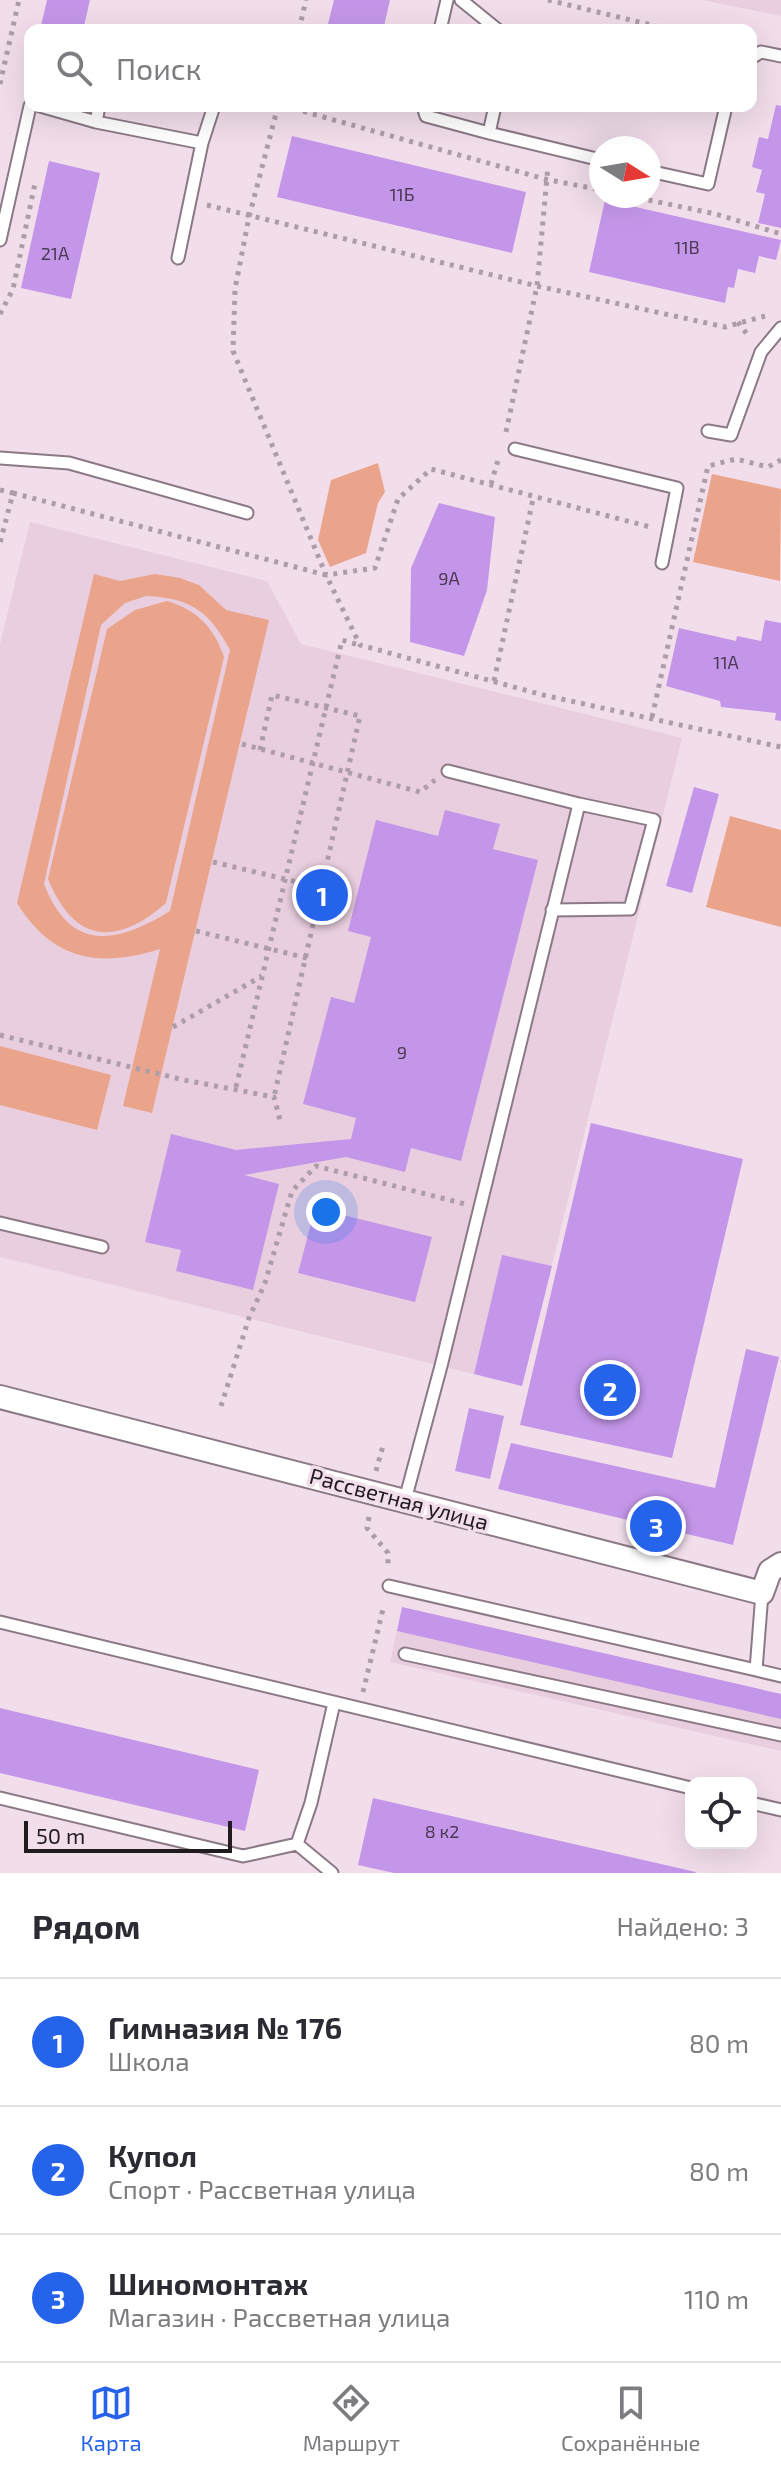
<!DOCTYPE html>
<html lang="ru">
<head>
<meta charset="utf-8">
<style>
  body { margin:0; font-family:"Exo 2",sans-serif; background:#f7f7f7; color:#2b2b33 }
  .controls { position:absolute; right:24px; bottom:24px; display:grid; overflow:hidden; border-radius:16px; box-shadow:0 8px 32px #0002 }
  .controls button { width:72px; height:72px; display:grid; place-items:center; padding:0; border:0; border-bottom:2px solid #e1e1e2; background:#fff; color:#2b2b33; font:40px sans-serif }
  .compass { position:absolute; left:589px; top:136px; width:72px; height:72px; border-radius:50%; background:#fff; box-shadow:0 8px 32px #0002; rotate:101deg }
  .scale { position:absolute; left:24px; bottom:20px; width:208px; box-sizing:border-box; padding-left:8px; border:4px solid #211a1f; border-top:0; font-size:22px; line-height:28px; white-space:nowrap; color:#211a1f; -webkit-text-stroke:6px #f2deeb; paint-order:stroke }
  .you { position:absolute; left:326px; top:1212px; width:28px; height:28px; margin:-20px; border:6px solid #fff; border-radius:50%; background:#1a73e8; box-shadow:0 0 0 12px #1a73e833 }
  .badge { display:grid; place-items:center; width:52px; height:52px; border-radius:50%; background:#2563eb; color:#fff; font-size:26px; font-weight:700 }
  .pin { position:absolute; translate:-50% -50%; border:4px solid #fff; box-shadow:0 2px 8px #0006 }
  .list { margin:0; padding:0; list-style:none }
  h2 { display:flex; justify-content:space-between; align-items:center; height:104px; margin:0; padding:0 32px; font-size:34px }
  h2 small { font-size:26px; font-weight:400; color:#7c7c81 }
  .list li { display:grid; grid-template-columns:52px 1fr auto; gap:24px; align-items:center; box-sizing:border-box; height:128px; padding:0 32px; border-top:2px solid #e1e1e2 }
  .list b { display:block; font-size:30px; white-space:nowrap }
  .list p { margin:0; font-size:26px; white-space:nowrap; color:#7c7c81 }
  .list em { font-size:26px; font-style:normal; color:#7c7c81 }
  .icon { flex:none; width:44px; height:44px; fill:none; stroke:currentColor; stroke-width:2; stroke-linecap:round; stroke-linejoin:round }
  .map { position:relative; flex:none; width:781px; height:1873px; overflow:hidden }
  .search { position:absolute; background:#fff; box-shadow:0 8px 32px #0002; left:24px; right:24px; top:24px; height:88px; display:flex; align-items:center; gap:20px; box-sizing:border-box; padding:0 28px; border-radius:16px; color:#7c7c81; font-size:30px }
  .sheet { height:488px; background:#fff }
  nav { display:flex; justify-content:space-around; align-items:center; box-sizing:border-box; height:112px; border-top:2px solid #e1e1e2; background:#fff; font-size:22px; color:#7c7c81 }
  nav a { display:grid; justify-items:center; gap:4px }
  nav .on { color:#2563eb }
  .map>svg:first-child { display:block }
  .built { fill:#e9cedf }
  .green { fill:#eba48c; fill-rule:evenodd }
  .building { fill:#c496e9 }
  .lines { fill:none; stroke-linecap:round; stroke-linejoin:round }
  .lane-casing { stroke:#8b7985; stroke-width:15 }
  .street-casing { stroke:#8b7985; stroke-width:26 }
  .path { stroke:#ad9da8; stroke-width:5; stroke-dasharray:4 6; stroke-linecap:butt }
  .lane { stroke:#fff; stroke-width:11 }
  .street { stroke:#fff; stroke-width:22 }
  .labels { text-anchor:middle; stroke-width:7; stroke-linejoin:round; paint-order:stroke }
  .number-label { font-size:18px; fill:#4a3952 }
  .street-label { font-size:22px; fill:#211a1f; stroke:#f2deeb }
</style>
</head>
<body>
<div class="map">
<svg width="781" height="1873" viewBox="0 0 781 1873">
  <rect width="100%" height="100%" fill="#f2deeb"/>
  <path class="built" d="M702 0H781V16Z
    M30 522 267 581 301 644 682 738 522 1386 0 1257V644Z
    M402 1607 781 1694V1751L390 1662Z"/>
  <path class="green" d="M378 463 385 492 378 503 366 553 330 567 318 540 331 480Z
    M712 474 781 489 780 581 693 562Z
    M94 574 120 581 155 574 180 578 199 585 226 610 269 620 152 1113 123 1106 160 949C99 968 53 961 17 903ZM146 596C191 598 209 611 230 650L170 911C116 944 71 953 44 884L101 625 125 603Z
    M167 601C198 610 214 628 224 657L166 903C116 947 74 943 48 879L107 629 135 610Z
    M730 816 781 830V927L706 907Z
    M0 1046 111 1075 97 1130 0 1105Z"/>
  <path class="building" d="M47 0H90L83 30H40Z
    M334 0H390L383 30 327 28Z
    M776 105 781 106V228L758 223 765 194 756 192 762 170 752 167 759 137 768 139Z
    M292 136 526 192 512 253 277 197Z
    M49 161 100 173 71 299 21 288Z
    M605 200 781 240 776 260 759 256 755 273 738 269 734 288 728 287 725 303 589 272Z
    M439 503 495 517 487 590 464 656 410 642 411 568Z
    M765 620 781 623V721L775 720 776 713 721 707 720 701 666 686 679 628 736 641 737 636 761 641Z
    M694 787 719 794 692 893 666 886Z
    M445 810 500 824 493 849 538 860 461 1161 411 1148 405 1172 346 1157 244 1175 279 1184 253 1290 176 1271 181 1250 145 1242 171 1134 236 1150 351 1139 356 1118 303 1104 331 997 354 1003 371 937 348 931 376 820 438 836Z
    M591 1123 743 1159 672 1458 520 1425Z
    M315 1208 432 1237 415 1302 298 1273Z
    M502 1255 552 1266 522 1386 474 1374Z
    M746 1349 779 1357 733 1545 498 1489 511 1443 715 1488Z
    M469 1408 504 1416 490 1479 455 1471Z
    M402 1607 781 1694V1719L397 1631Z
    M0 1708 259 1770 245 1831 0 1773Z
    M373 1798 696 1872 695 1873H394L358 1865Z"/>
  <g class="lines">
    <defs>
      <path id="lane" d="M461 0 498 30
        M440 30 447 0
        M751 58 761 52 781 56
        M40 106 96 122 202 143 178 258
        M423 106 426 116 489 133
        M495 106 489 133 601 160
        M96 122 99 106
        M202 143 214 106
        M649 171 708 184 726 106
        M0 240 30 106
        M708 431 731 435 761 352 781 328
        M515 449 677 488 662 563
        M0 458 69 463 247 513
        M552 910 630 909 654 820 579 804
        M0 1223 102 1247
        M405 1500 441 1366 579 804 448 771
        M389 1586 756 1670
        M762 1593 756 1670 781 1676
        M0 1622 691 1788
        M405 1654 781 1735
        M0 1798 243 1856 297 1844 332 1873
        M751 1803 781 1810
        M297 1844 311 1803 334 1703"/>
      <path id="street" d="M0 1397 762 1593 770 1571 781 1564"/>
    </defs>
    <use href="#lane" class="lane-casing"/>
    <use href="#street" class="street-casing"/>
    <path class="path" d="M548 0 672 30
      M299 30 306 0
      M0 84 19 0
      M278 106 249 217 235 289 233 351 326 575 375 568 398 499 431 469 650 527
      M284 106 545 179 601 190
      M629 196 716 214 781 234
      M207 205 537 286 725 327 765 316
      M0 314 13 289 35 183
      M738 322 749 337
      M506 432 537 286 548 166
      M491 484 499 457
      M0 490 13 493 0 543
      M13 493 326 575 360 645 543 695 781 747
      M494 681 533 499
      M652 717 708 466 736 459 768 467 781 460
      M242 744 420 792 435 780
      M260 750 272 695 360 716 274 1097
      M213 862 323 888
      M196 931 307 958
      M173 1027 262 976
      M0 1035 184 1080 274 1097 281 1124
      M236 1087 342 640 359 645
      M221 1406 249 1318 265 1283 292 1191 316 1166 465 1204
      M376 1471 383 1446
      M369 1517 367 1528 388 1553V1567
      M363 1692 384 1605"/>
    <use href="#lane" class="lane"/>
    <use href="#street" class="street"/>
  </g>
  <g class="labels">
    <g class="number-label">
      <text x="402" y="201">11Б</text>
      <text x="687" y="254">11В</text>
      <text x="55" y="260">21А</text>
      <text x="449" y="585">9А</text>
      <text x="726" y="669">11А</text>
      <text x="402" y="1059">9</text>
      <text x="442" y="1838">8 к2</text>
    </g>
    <g class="street-label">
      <text transform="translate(399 1499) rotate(15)" y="8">Рассветная улица</text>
    </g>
  </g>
</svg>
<div class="controls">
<button><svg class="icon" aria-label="locate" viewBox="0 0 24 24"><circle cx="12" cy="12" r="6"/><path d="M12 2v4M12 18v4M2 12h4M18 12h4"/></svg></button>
</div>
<svg class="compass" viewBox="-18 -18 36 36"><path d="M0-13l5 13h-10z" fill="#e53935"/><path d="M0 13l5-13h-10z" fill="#7c7c81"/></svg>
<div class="scale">50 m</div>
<div class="you"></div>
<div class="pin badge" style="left:322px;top:895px">1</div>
<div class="pin badge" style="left:610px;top:1390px">2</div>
<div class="pin badge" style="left:656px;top:1526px">3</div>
<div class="search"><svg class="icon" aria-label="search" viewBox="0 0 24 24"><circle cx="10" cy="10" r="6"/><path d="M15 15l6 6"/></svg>Поиск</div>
</div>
<section class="sheet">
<h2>Рядом<small>Найдено: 3</small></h2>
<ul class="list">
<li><span class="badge">1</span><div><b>Гимназия № 176</b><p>Школа</p></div><em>80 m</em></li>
<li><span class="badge">2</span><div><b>Купол</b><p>Спорт · Рассветная улица</p></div><em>80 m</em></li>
<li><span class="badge">3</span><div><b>Шиномонтаж</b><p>Магазин · Рассветная улица</p></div><em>110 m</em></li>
</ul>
</section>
<nav>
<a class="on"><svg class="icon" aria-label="map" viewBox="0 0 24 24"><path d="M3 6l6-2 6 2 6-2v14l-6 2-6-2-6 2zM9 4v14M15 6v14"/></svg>Карта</a>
<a><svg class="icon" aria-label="directions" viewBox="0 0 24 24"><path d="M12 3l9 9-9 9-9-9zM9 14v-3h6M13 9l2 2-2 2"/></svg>Маршрут</a>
<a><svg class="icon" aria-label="saved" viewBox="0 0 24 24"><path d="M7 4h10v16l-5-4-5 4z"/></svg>Сохранённые</a>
</nav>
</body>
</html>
